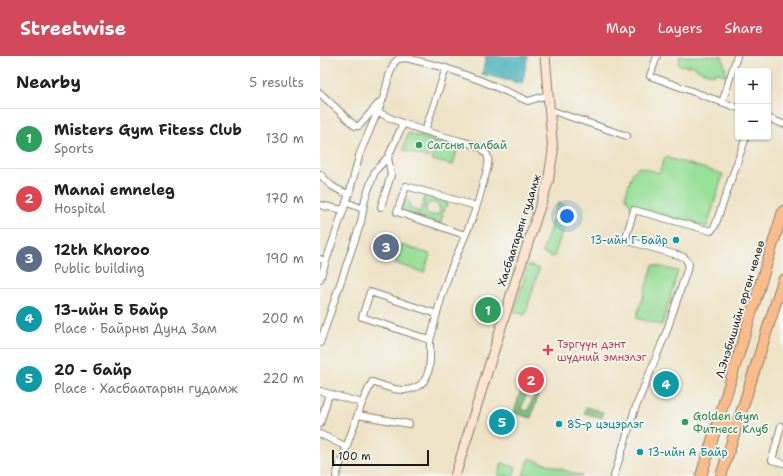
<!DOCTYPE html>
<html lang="en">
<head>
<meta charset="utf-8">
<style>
  body { margin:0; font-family:"Shantell Sans",sans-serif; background:#f6f6f6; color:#222 }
  .controls { position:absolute; right:12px; top:12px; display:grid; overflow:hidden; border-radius:4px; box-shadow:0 1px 3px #0004 }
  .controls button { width:36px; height:36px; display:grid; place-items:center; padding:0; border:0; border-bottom:1px solid #e0e0e0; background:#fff; color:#222; font:20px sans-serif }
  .scale { position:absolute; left:12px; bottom:10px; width:97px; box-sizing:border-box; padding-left:4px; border:2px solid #1c1c1c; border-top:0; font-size:11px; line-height:14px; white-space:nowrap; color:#1c1c1c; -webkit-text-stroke:3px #f6f6f2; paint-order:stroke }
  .you { position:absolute; left:247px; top:160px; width:14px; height:14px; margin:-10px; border:3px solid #fff; border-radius:50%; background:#1a73e8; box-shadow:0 0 0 6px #1a73e833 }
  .badge { display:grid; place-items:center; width:26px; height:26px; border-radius:50%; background:#d1495b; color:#fff; font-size:13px; font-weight:700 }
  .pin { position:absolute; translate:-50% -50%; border:2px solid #fff; box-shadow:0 1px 4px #0006 }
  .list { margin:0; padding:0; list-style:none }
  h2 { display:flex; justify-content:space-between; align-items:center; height:52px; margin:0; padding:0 16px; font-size:17px }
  h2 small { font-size:13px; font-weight:400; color:#767676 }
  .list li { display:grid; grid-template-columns:26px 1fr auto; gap:12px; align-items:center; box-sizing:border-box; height:60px; padding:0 16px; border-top:1px solid #e0e0e0 }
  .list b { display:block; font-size:15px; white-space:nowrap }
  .list p { margin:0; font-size:13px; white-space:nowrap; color:#767676 }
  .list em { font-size:13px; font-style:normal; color:#767676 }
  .map { position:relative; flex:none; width:463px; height:420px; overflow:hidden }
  header { display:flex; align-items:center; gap:24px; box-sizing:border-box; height:56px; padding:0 20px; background:#d1495b; color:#fff }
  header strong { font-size:19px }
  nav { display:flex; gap:22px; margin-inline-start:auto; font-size:14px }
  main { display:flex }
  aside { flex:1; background:#fff }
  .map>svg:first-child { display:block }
  .green { fill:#98df99; stroke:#5a7e5a }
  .forest { fill:#7abe81; stroke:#4b6d4e }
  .water { fill:#3fafb8; stroke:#2e666a }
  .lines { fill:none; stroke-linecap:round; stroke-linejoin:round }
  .street-casing { stroke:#858071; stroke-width:8 }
  .secondary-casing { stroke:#858071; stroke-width:11 }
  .primary-casing { stroke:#858071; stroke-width:12 }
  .street { stroke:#fff; stroke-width:6 }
  .secondary { stroke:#fde4d1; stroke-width:9 }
  .primary { stroke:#fabc8b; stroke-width:10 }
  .leisure-dot { fill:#2e9e5b; stroke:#f6f6f2; stroke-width:1.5 }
  .culture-dot { fill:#0f9aa8; stroke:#f6f6f2; stroke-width:1.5 }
  .health-dot { fill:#e0444e; stroke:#f6f6f2; stroke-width:1.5 }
  .labels { text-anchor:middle; stroke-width:3.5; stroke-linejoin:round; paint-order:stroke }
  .leisure-label { font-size:11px; fill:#27864d; stroke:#f6f6f2; text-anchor:start }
  .street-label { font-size:11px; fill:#1c1c1c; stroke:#f6f6f2 }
  .culture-label { font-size:11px; fill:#0d838f; stroke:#f6f6f2; text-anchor:start }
  .health-label { font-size:11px; fill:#be3a42; stroke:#f6f6f2; text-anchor:start }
</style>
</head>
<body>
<header>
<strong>Streetwise</strong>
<nav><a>Map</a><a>Layers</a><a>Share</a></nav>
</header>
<main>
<aside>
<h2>Nearby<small>5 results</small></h2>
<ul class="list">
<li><span class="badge" style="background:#2e9e5b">1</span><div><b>Misters Gym Fitess Club</b><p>Sports</p></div><em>130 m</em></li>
<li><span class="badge" style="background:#e0444e">2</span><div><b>Manai emneleg</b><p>Hospital</p></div><em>170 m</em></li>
<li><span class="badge" style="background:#5c6f8a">3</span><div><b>12th Khoroo</b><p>Public building</p></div><em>190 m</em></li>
<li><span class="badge" style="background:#0f9aa8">4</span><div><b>13-ийн Б Байр</b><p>Place · Байрны Дунд Зам</p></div><em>200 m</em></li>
<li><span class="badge" style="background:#0f9aa8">5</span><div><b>20 - байр</b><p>Place · Хасбаатарын гудамж</p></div><em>220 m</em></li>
</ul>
</aside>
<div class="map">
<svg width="463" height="420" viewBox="0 0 463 420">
  <rect width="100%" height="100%" fill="#f6f6f2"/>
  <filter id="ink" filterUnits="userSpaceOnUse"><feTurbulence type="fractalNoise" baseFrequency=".025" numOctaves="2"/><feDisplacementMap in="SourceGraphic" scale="8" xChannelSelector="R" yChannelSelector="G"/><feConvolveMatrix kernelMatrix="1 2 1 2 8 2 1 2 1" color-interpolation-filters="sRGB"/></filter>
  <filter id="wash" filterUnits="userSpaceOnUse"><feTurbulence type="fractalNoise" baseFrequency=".012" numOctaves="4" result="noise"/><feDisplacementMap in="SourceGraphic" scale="16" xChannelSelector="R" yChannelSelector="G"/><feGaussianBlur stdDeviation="0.9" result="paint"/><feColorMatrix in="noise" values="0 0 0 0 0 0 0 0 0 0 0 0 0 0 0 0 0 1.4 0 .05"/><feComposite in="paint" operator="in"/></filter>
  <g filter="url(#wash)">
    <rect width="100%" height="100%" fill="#eee3c6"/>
    <path class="green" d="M360 0H402L407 20 395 16 394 19 376 13V11L369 9 368 11 358 8Z
      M88 77 115 85 109 102 83 94Z
      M117 85 138 91 133 109 112 104Z
      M345 101 403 118 387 171 311 150 305 140 313 116 319 111 339 117Z
      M105 138 128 145 124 156 119 154 120 153 119 150 113 146 108 148 107 150 103 148Z
      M85 144 90 146 89 152 98 155 96 160 83 156 82 152Z
      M238 147 250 151 234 201 222 197Z
      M102 150 106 151V156L110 159H117L119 156 123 158 120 168 98 160Z
      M81 189 110 198 104 217 75 207Z
      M208 209 219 213 205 259 194 256Z
      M333 209 358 215 342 269 316 262Z
      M209 402 262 420H203Z
      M182 407 196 412 193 420H178Z"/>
    <path class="forest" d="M201 334 207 336 201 353 208 355 214 339 218 340 211 362 194 357Z
      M266 351 283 356 282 362 264 357Z"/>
    <path class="water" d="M164 0H208L202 28 162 18 166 1Z"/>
  </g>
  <g filter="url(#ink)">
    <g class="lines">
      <defs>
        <path id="street" d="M337 0 330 20 418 52
          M0 37 35 70H39L60 46
          M402 47 417 0
          M230 54 307 80
          M448 62 463 68
          M105 75 126 12
          M0 118C9 129 16 134 29 138
          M26 146 43 153
          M0 149 23 154
          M61 151 71 119 68 101
          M145 179 77 156 86 130 156 150
          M0 203 6 205 29 138 40 97 63 43 69 20 74 7 78 3 86 2 126 12 162 25 208 45 228 39
          M0 223 6 205
          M110 284 42 261 50 236 117 258
          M0 287 41 166 45 143 55 115 68 101 83 68
          M0 335 42 347
          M38 359 89 368
          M0 368 9 338
          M461 370 452 404 463 407
          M0 378 27 391
          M16 420 42 347 52 326C67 331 86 340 101 328 112 319 110 298 110 285 111 281 112 277 113 274 117 255 123 236 129 218 141 188 156 159 163 127 168 111 175 97 155 89 122 80 88 72 58 56
          M294 420 315 353 346 277 369 208 364 201 305 184 314 154 391 175 395 170 426 81"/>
        <path id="secondary" d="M135 420 192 236 228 126 233 96 225 0"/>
        <path id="primary" d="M400 358C401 364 403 367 407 369L418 367
          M381 420 463 155
          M401 420 463 224"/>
      </defs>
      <use href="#street" class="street-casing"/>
      <use href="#secondary" class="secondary-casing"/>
      <use href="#primary" class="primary-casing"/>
      <use href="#street" class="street"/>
      <use href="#secondary" class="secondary"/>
      <use href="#primary" class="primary"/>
    </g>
  </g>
  <g class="leisure-dot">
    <circle cx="99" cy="89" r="4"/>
    <circle cx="365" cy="366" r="4"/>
  </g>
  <g class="culture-dot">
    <circle cx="356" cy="184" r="4"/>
    <circle cx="239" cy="368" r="4"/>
    <circle cx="320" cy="396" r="4"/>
  </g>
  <path class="health-dot" d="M226 288h4v4h4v4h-4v4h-4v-4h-4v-4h4z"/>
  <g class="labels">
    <g class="leisure-label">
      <text x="107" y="93">Сагсны талбай</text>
      <text x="373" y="364">Golden Gym<tspan x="373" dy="13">Фитнесс Клуб</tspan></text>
    </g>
    <g class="street-label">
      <text transform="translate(199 174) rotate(-72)" y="4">Хасбаатарын гудамж</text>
      <text transform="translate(420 253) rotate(-73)" y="4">Л.Энэбишийн өргөн чөлөө</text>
    </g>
    <g class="culture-label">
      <text x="348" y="188" text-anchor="end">13-ийн Г Байр</text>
      <text x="247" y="372">85-р цэцэрлэг</text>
      <text x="328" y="400">13-ийн А Байр</text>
    </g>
    <g class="health-label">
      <text x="237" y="292">Тэргүүн дэнт<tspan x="237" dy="13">шүдний эмнэлэг</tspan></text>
    </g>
  </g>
</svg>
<div class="controls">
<button>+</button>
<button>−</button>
</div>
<div class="scale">100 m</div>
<div class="you"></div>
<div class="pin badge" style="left:168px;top:254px;background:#2e9e5b">1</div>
<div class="pin badge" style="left:211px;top:324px;background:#e0444e">2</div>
<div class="pin badge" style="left:66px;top:191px;background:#5c6f8a">3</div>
<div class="pin badge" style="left:346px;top:328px;background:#0f9aa8">4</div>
<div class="pin badge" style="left:182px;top:366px;background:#0f9aa8">5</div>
</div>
</main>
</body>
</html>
